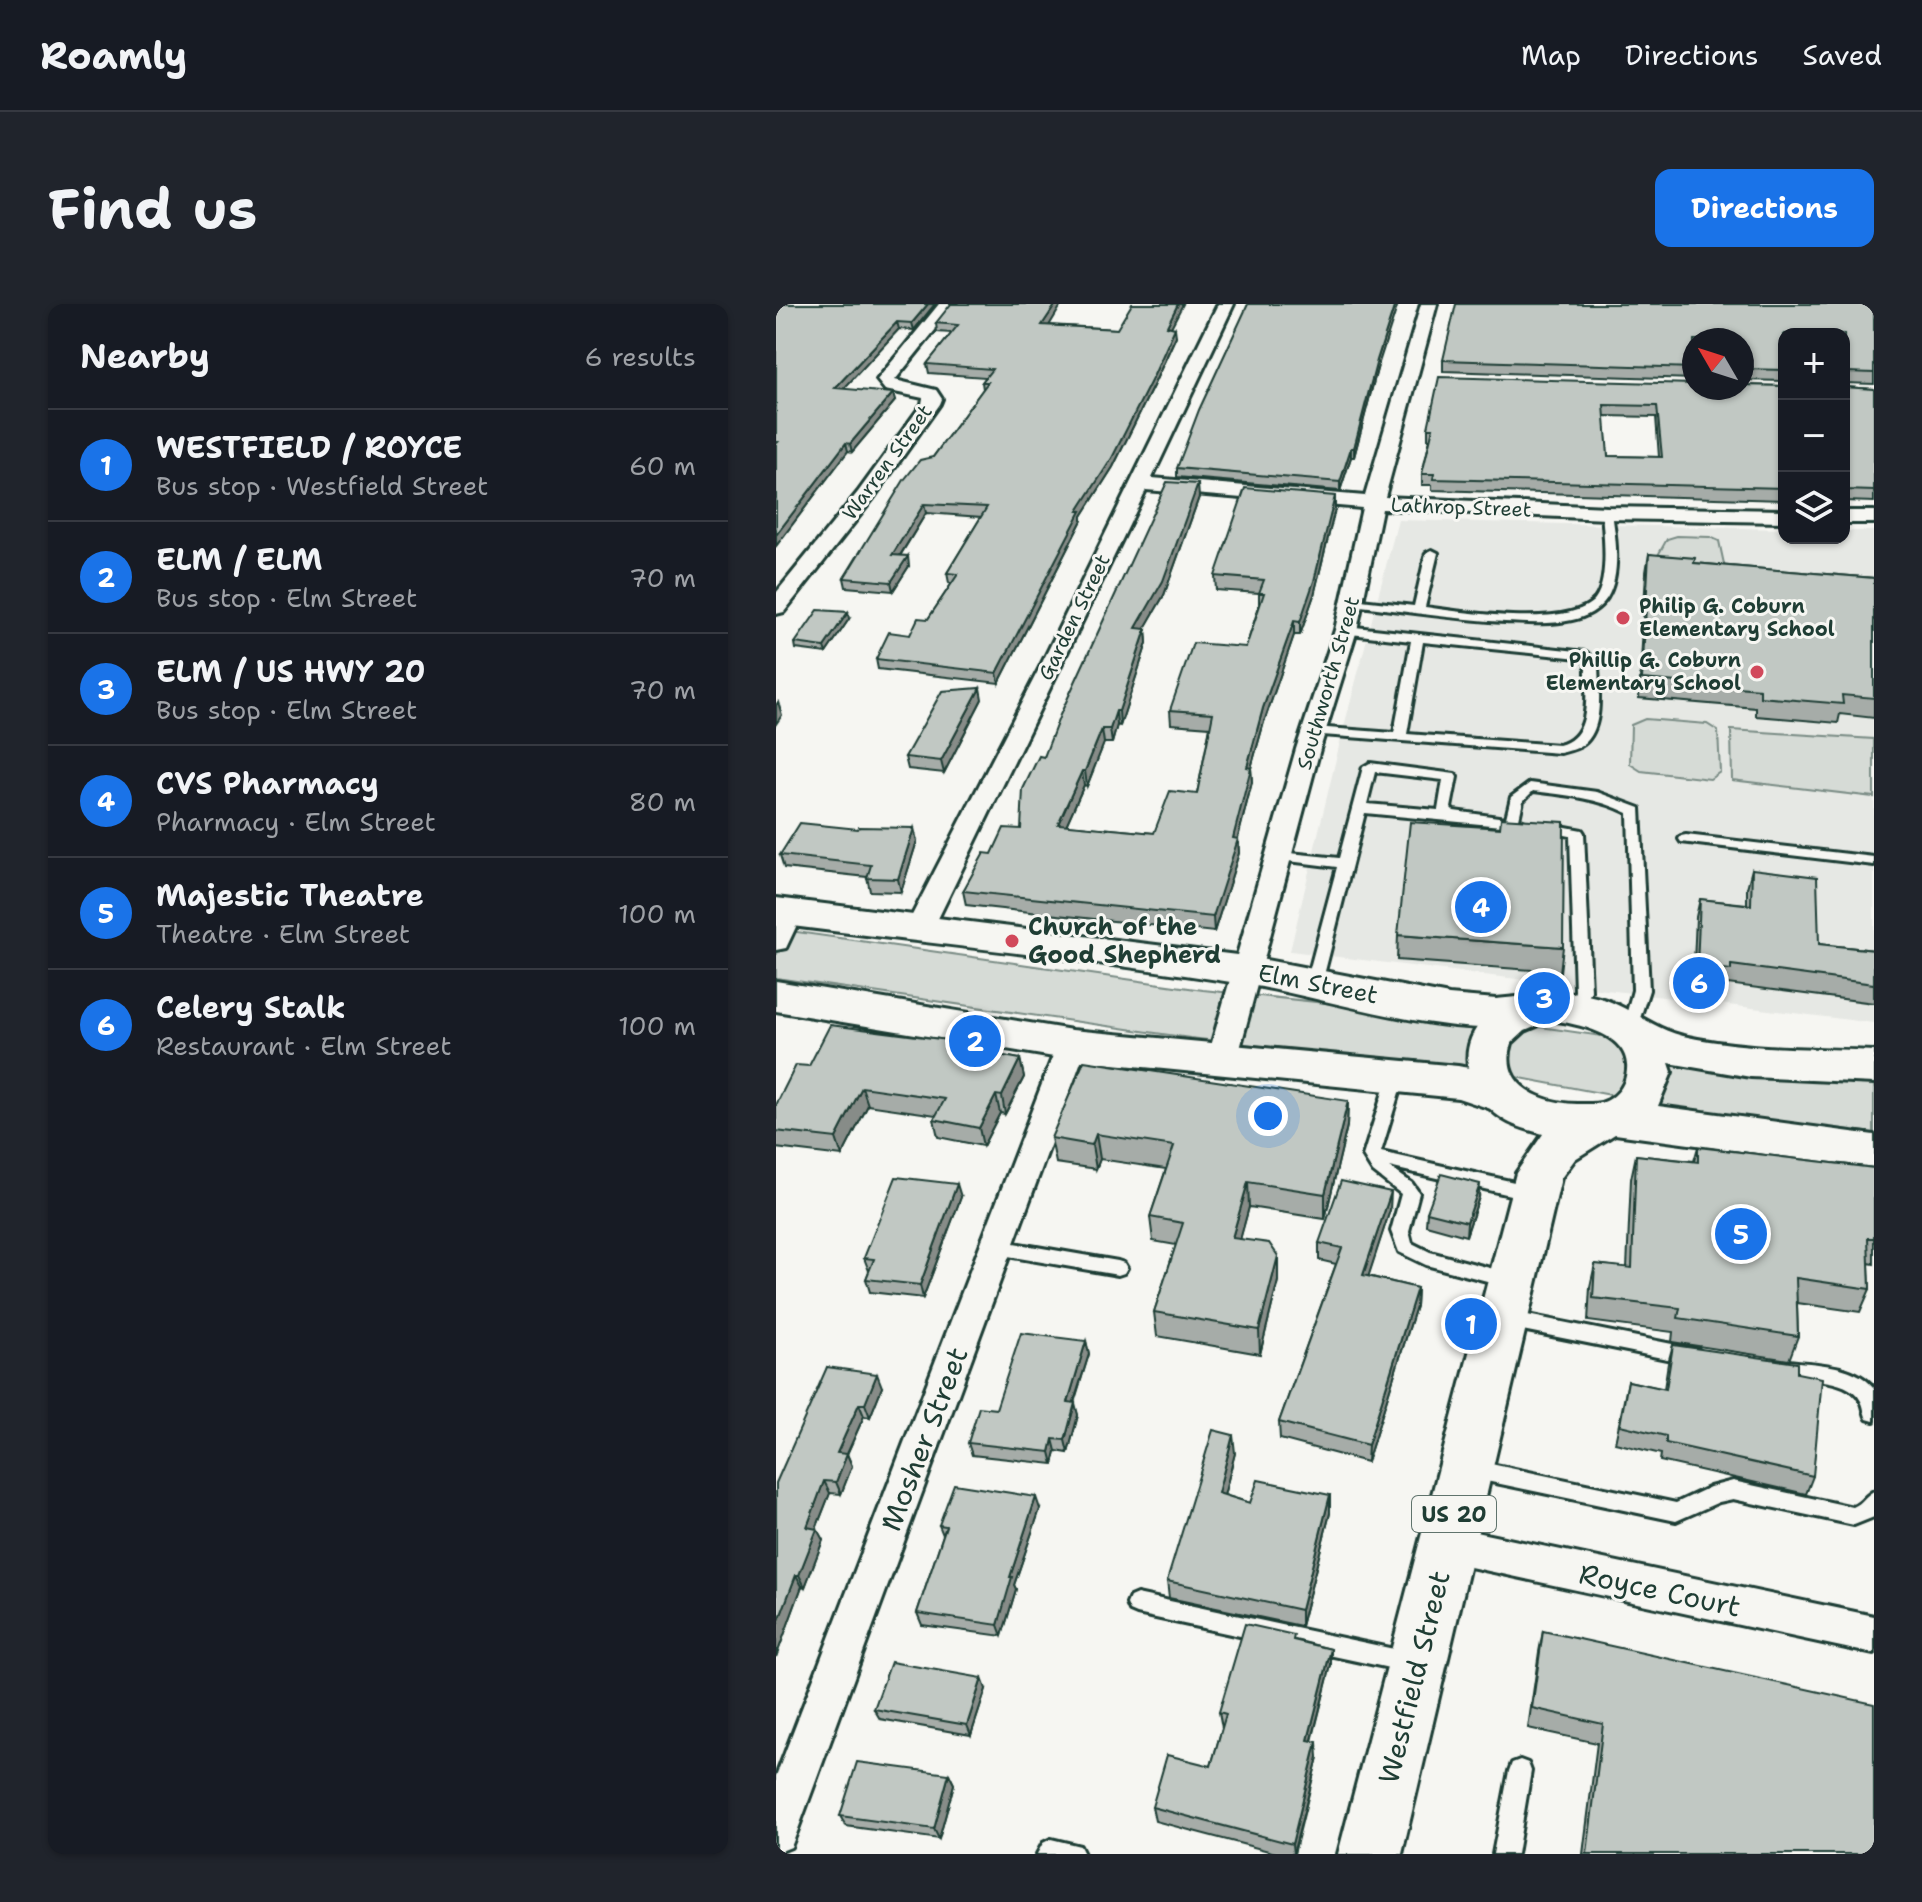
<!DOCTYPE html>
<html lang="en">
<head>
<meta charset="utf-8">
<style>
  body { margin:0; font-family:"Shantell Sans",sans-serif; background:#20242c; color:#f1f3f6 }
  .controls { position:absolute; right:24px; top:24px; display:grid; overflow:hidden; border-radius:16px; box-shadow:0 2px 6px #0004 }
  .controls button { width:72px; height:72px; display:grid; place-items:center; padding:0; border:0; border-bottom:2px solid #363941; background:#171b24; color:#f1f3f6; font:40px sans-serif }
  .compass { position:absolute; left:906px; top:24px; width:72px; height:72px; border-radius:50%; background:#171b24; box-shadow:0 2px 6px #0004; rotate:309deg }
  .you { position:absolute; left:492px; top:812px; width:28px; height:28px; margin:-20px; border:6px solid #fff; border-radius:50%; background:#1a73e8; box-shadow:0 0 0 12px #1a73e833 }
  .badge { display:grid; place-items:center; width:52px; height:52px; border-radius:50%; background:#1a73e8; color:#fff; font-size:26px; font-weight:700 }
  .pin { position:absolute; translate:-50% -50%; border:4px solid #fff; box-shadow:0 2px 8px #0006 }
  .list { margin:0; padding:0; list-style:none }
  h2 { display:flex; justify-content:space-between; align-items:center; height:104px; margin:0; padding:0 32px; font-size:34px }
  h2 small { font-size:26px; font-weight:400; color:#9ea1a6 }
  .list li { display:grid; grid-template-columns:52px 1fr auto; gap:24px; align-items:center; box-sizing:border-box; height:112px; padding:0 32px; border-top:2px solid #363941 }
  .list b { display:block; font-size:30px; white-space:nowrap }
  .list p { margin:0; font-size:26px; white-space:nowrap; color:#9ea1a6 }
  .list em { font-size:26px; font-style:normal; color:#9ea1a6 }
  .icon { flex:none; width:44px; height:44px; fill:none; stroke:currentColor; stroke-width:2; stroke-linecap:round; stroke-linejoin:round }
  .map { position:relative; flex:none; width:1098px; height:1550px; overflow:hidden; border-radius:16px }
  header { display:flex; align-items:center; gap:48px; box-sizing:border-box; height:112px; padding:0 40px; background:#171b24; border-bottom:2px solid #363941 }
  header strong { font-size:38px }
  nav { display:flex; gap:44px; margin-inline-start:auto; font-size:28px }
  .intro { display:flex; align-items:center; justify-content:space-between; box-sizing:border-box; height:192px; padding:0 48px }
  h1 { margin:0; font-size:56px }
  .button { padding:20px 36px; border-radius:16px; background:#1a73e8; color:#fff; font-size:28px; font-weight:700 }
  main { display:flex; gap:48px; padding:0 48px }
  aside { flex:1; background:#171b24; border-radius:16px; box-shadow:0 2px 6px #0004 }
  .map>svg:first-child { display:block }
  .built { fill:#e6e8e4 }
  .green { fill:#d6dbd6; stroke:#7a8c85; stroke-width:2 }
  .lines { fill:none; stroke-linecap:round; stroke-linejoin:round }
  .lane-casing { stroke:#1f3d34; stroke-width:6 }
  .street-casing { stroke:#1f3d34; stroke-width:6 }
  .secondary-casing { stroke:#1f3d34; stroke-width:6 }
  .primary-casing { stroke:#1f3d34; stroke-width:6 }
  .lane { fill:#f6f6f2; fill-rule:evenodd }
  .street { fill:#f6f6f2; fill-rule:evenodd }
  .secondary { fill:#f6f6f2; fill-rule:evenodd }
  .primary { fill:#f6f6f2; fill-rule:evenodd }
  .wall { fill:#a6aca8; stroke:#1f3d34; stroke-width:2; fill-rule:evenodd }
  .shaded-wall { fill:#878c88; stroke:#1f3d34; stroke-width:2 }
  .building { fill:#c1c8c3; stroke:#1f3d34; stroke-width:2; fill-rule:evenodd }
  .poi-dot { fill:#d1495b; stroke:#f6f6f2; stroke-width:3 }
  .labels { text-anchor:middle; stroke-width:6; stroke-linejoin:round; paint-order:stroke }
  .far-street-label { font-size:20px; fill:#1f3d34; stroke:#f6f6f2 }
  .far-poi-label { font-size:20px; font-weight:bold; fill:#1f3d34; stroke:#f6f6f2; text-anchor:start }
  .shield { fill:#f6f6f2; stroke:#60746d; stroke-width:2 }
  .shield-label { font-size:22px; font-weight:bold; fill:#1f3d34 }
  .poi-label { font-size:24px; font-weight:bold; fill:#1f3d34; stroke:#f6f6f2; text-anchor:start }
  .street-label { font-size:24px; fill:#1f3d34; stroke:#f6f6f2 }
  .near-street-label { font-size:28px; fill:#1f3d34; stroke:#f6f6f2 }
</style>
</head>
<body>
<header>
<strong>Roamly</strong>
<nav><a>Map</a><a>Directions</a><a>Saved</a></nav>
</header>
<div class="intro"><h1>Find us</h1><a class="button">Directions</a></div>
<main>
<aside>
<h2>Nearby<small>6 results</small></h2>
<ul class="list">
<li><span class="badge">1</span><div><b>WESTFIELD / ROYCE</b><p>Bus stop · Westfield Street</p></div><em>60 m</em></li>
<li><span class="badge">2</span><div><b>ELM / ELM</b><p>Bus stop · Elm Street</p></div><em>70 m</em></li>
<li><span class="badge">3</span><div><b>ELM / US HWY 20</b><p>Bus stop · Elm Street</p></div><em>70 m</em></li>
<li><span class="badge">4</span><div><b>CVS Pharmacy</b><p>Pharmacy · Elm Street</p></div><em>80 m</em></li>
<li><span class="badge">5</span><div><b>Majestic Theatre</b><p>Theatre · Elm Street</p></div><em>100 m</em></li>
<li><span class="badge">6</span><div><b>Celery Stalk</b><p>Restaurant · Elm Street</p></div><em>100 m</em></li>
</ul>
</aside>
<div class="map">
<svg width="1098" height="1550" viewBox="0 0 1098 1550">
  <rect width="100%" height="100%" fill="#f6f6f2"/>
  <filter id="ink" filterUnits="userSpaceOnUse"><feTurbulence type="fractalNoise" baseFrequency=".0125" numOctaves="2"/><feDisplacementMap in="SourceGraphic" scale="16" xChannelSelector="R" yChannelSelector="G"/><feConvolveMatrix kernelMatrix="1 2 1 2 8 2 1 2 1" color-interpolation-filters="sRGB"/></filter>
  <g filter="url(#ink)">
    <path class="built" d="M622 216 1008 225V234H1068V227H1098V719L514 647 565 434Z"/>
    <path class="green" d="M901 232 934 233 943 237 948 260 935 266 881 253 891 235Z
      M869 415 931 420 942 427 944 468 934 475 865 467 854 460 855 421Z
      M955 426 1098 435V493L956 476Z
      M0 625 427 686 730 718 1098 772V829L920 807 713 768 414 734 0 674Z"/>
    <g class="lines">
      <defs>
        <path id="lane" d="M831 206 836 209C840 234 845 271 831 294 823 306 810 313 796 316 775 321 750 319 729 318 678 315 627 307 576 301L570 298 576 295 638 302 650 249 656 246 662 249 649 303C686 308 794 325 819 295 833 277 828 231 826 209Z
          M570 322 810 348 822 358C822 382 829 423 808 440 802 445 792 447 784 449L533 430 532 427 538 423 618 429 635 337 566 329V323ZM647 338 803 354 810 359C809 388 818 432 783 441L631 430Z
          M594 459 679 470 681 473 675 504 678 507 730 514 735 493 754 479 821 488 864 504 873 686 859 730H849L846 726 857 686 852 509C822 494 790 491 757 487L747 497 743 515 753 520 746 524 589 509 546 679 543 683H533L530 679 561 563 504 556 497 552 504 548 563 554 587 463ZM599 468 667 476 662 506 591 500Z
          M769 519 806 526 808 529 815 687 806 706 801 707 793 702 799 687 794 532 764 526 762 523 764 520Z
          M910 531 1098 553V561L905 538 903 535 905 532Z
          M620 766 628 772 605 848 756 882 762 884 765 889 762 894 756 896 613 863 636 879 643 889 633 927 636 939 654 948 740 971 743 976 740 981 734 983 650 961 623 948 615 927 625 890 597 868 587 852 612 772Z
          M220 936 342 957 348 959 351 964 348 969 342 971 220 950 214 948 211 943 214 938Z
          M731 1007 916 1044 923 1046 925 1052 923 1058 916 1060 731 1023 725 1020 722 1015 725 1010Z
          M1002 1056C1032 1060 1078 1058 1098 1084V1117L1091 1115C1088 1109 1088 1102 1085 1097 1072 1070 1019 1078 995 1070L993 1064 995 1058Z
          M696 1156 900 1199 934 1183 957 1177 1077 1203C1087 1199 1089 1191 1098 1187V1213L1078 1221 957 1195 943 1198 900 1217 696 1174 689 1171 686 1165 689 1159Z
          M361 1290 632 1348 640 1351 643 1358 640 1365 632 1368 361 1310 354 1307 351 1300 354 1293Z
          M744 1456 752 1459 755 1467 741 1550H717L733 1467 736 1459Z
          M275 1535 304 1542 308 1550H261L267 1539Z"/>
        <path id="street" d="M163 0H180L119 76 160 86 166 95 164 100 96 196 8 308 0 310V289L82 188 146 100 147 94 109 86 101 76Z
          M442 0H458L376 174 589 192 645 0H661L609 193 831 203 1008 206V218L831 215 606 205 581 326 544 445 461 756 456 764 446 767 436 764 431 756 520 445 559 326 586 204 370 186 157 625 153 631 143 634 133 631 129 625 264 363Z
          M1068 207H1098V219H1068Z
          M13 599 23 602 27 608 10 644 0 646V607L3 602Z
          M296 730 306 734 311 741 21 1528 15 1543 0 1549V1472L281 741 286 734Z
          M671 1222 1098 1312V1350L671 1258 658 1252 652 1240 658 1228Z"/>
        <path id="secondary" d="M0 594 469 652 673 691 720 695 751 692 766 696 772 707 766 718C687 741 552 693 468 680 313 655 156 640 0 620Z
          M0 677 296 726 682 762C708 767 742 771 755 795L749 807 733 811 682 794 296 756 0 707Z"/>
        <path id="primary" d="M775 686C795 689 817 690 835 698 861 709 880 725 907 732 969 746 1035 744 1098 747V779L975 773 893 759 896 768 882 802 1098 831V865L839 830 799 855 785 874 626 1550H562L740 869 767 830C754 826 739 823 727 815 693 793 677 746 708 715 725 697 752 692 775 686ZM775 716C803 720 860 731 850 772 848 782 841 791 832 796 823 801 812 800 801 800 767 799 722 783 736 739L749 727Z"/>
      </defs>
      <use href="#lane" class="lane-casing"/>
      <use href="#street" class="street-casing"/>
      <use href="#secondary" class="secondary-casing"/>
      <use href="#primary" class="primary-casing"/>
      <use href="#lane" class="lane"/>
      <use href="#street" class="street"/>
      <use href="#secondary" class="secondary"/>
      <use href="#primary" class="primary"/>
    </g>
    <path class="wall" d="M0 0H159L138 26 123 25 67 85 119 97 76 148 72 147 0 242Z
      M1098 0V80L1068 79V83L1098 85V198L1068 197V30H1008V77L966 76V36H918V75L667 67V56Z
      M160 19 273 21 341 25 395 23 400 32 378 80 337 163 306 212V216L223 379 102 365 100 355 134 331 152 315 176 279H173L171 269 205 213 150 209 124 252 133 262 117 287 70 283 68 274 207 85 206 78 210 73 153 69 151 60 176 29 161 28Z
      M601 65 578 153H575L564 187 401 173V164Z
      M918 80 1008 82V196L656 186V181H646V170L654 135H652V124ZM828 112 880 113 883 153 832 152Z
      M423 193 388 291 368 325H370L371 339 344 422 341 421 336 439H328L311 482 308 481 290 521 378 529 421 490 434 423 395 420 394 406 470 343 483 302V289L440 286 439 272 559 205 538 291 524 331H518L488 418 475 464 476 478 462 534 463 549 438 628 190 601 187 587 216 550 245 525 268 453Z
      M873 250 918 259 1098 274V414L1064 410 1062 419 980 412V404L863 394 870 268Z
      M73 315 50 349 20 345 19 339Z
      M206 395 168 469 132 465 129 453Z
      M141 537 125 588 94 587 91 573 8 564 4 551Z
      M976 565 1043 640 1098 646V699L952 680 950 685 917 681 920 613 924 595 971 600V584Z
      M622 631 787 643 784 668 621 656Z
      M173 742 244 755 248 773 229 810 224 809 207 842 162 833 158 815 160 811 92 801 66 852 0 844V801L33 762Z
      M572 797 571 822 549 915 473 903 464 935 502 952V977L484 1050 381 1032 378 1008 400 941 377 937 374 913 390 865 324 855 320 865 280 859 275 834Z
      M922 843 1098 864V960L1093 959 1094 985 1084 1008 1021 999 1022 1032 1013 1056 896 1038 897 1028 812 1017 814 983 819 960 851 964 855 875 860 851 918 857Z
      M185 893 147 994 94 988 90 975 93 967 88 954Z
      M703 893 690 932 650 921 651 908Z
      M614 906 592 972 641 984 640 1002 591 1158 504 1135 503 1118 560 960 543 956V939Z
      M310 1037 313 1050 298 1099 302 1111 292 1149 280 1147 277 1160 196 1151 192 1139 220 1105Z
      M897 1041 1021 1069 1037 1172 1030 1190 884 1157 885 1150 839 1139 852 1077 888 1085 892 1059Z
      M51 1063 106 1083 94 1113 88 1112 71 1150 76 1162 65 1190 54 1189 40 1225 47 1236 29 1283 26 1282 0 1353Z
      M459 1149 448 1191 474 1199 554 1191V1209L525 1322 393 1294 391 1277Z
      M264 1205 238 1281 240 1285 226 1332 146 1321 141 1309 167 1231 163 1221Z
      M767 1327 1098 1550H807L821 1439 752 1424 763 1348Z
      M519 1336 555 1345V1361L536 1437 542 1453 518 1550H504L379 1517 376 1503 435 1462 446 1424 443 1408Z
      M210 1385 195 1431 104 1415 98 1405Z
      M173 1470 178 1480 163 1535 70 1522 64 1512Z"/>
    <path class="shaded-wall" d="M152 0H159L138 26 136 19Z
      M280 0H286L268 30 266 21Z
      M402 0H407L391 31V22Z
      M619 0H622L601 65 578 153V144L601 56Z
      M121 18 123 25 61 92 59 84Z
      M399 24 400 32 378 80 337 163 306 212V216L223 379 221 369 302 207Z
      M117 89 119 97 76 148 74 140Z
      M70 139 72 147 0 242V231Z
      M575 144V153L564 187V178Z
      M422 180 423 193 388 291 361 338 360 324Z
      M559 192V205L538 291 524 331V318Z
      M148 200 150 209 118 261 116 251Z
      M132 252 133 262 117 287 115 278Z
      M72 308 73 315 50 349 48 343Z
      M518 317V331L488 418 475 464 476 478 460 541 462 535 463 549 438 628 437 613 457 534 471 463 487 404Z
      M370 325 371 339 344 422 343 407Z
      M204 384 206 395 168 469 165 457Z
      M2 398 6 411 0 420V401Z
      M340 407 341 421 336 439 334 425Z
      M326 425 328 439 311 482 309 467Z
      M306 467 308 481 284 535 282 520Z
      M138 524 141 537 125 588 122 575Z
      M244 755 248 773 229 810 226 792Z
      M86 783 92 801 66 852 60 834Z
      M220 791 224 809 207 842 203 824Z
      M572 797 571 822 549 915V890Z
      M320 830 324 855 320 865 316 841Z
      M472 878 473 903 458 958 456 934Z
      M181 880 185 893 147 994 144 981Z
      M704 880 703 893 690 932 691 918Z
      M615 888 614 906 587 989V971Z
      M502 952V977L484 1050 483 1026Z
      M641 984 640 1002 591 1158 592 1141Z
      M310 1037 313 1050 294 1110 292 1098Z
      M101 1070 106 1083 94 1113 89 1100Z
      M299 1099 302 1111 292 1149 289 1136Z
      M83 1100 88 1112 66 1161 61 1149Z
      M457 1131 459 1149 444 1207 442 1189Z
      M277 1135 280 1147 277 1160 274 1148Z
      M71 1150 76 1162 65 1190 60 1178Z
      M48 1177 54 1189 36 1235 31 1223Z
      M554 1191V1209L525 1322V1306Z
      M260 1193 264 1205 238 1281 240 1285 226 1332 222 1321 234 1273Z
      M41 1225 47 1236 29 1283 23 1271Z
      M20 1271 26 1282 0 1353V1324Z
      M555 1345V1361L532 1451V1436Z
      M206 1374 210 1385 195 1431 191 1421Z
      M541 1438 542 1453 517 1550 516 1540Z
      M173 1470 178 1480 163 1535 158 1525Z"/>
    <path class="building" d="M0 0H152L136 19 121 18 59 84 117 89 74 140 70 139 0 231V140L2 138H0Z
      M175 0H280L266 21 341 25 356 0H402L391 22 399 24 378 71 336 154 302 207H305L221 369 100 355 113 328 134 331 142 314 152 315 182 270 171 269 211 203 148 200 116 251 132 252 115 278 68 274 128 176 144 156 157 153 212 78H206L216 65 151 60 182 21 160 19Z
      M472 0H619L601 56 578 144H575L564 178 401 164 423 106Z
      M680 0H1098V69L1071 68 1068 71V30H1008V66L968 65 966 69V36H918V64L667 56Z
      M663 73 918 80V84H966V81L1008 82V184L657 175 658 170H646L657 124H652ZM828 101 881 102 886 153 832 152Z
      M1068 78V83L1098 85V187L1068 186Z
      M391 178 422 180 387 277 360 324 370 325 343 407H340L334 425H326L309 467H306L282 520 378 529 394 487 421 490 437 409 394 406 417 339 470 343 488 289H483L488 276 439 272 469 184 559 192 538 277 524 318 518 317 487 404 471 463 475 464 457 534 462 535 437 613 187 587 208 549 216 550 228 524 245 525 247 485 263 452 268 453 284 411Z
      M873 250 919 254 918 259 1098 274V394L1066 391 1067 400 984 393V385L866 375Z
      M42 306 72 308 48 343 19 339Z
      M204 384 165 457 129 453 166 387Z
      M725 514 788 518 787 643 622 631 634 518 724 524Z
      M24 519 82 525 83 523 138 524 122 575 91 574 95 561 4 551Z
      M976 565 1041 573 1043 640 1098 646V680L955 661V666L921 662 924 595 975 601Z
      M54 721 172 736 169 741 244 755 226 792 220 791 203 824 158 815 169 795 86 783 60 834 0 827V801L20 761 33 762Z
      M308 757 572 797 549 890 472 878 456 934 493 939 502 952 483 1026 378 1008 407 919 374 913 398 842 320 830 316 841 275 834Z
      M922 843 1098 864V934H1092L1094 985 1020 974 1022 1032 902 1014 904 1004 817 994 819 960 856 964 860 851 922 858Z
      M665 870 704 880 691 918 651 908Z
      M120 873 181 880 144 981 90 975 98 955 88 954Z
      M565 877 615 888 587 971 641 984 592 1141 503 1118 566 944 543 939Z
      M245 1029 310 1037 292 1098 299 1099 289 1136 277 1135 274 1148 192 1139 203 1103 220 1105Z
      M897 1041 1021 1059V1069L1046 1074 1037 1172 890 1139V1132L844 1121 852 1077 890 1085Z
      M51 1063 101 1070 89 1100H83L61 1149 71 1150 60 1178 48 1177 31 1223 41 1225 23 1271H20L0 1324V1179Z
      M437 1126 457 1131 442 1189 474 1199 482 1176 554 1191 525 1306 391 1277Z
      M178 1180 260 1193 234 1273H236L222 1321 141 1309 170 1222 163 1221Z
      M469 1320 518 1331 517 1336 555 1345 532 1436 541 1438 516 1540 376 1503 391 1451 435 1462 450 1410 443 1408Z
      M767 1327 1098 1400V1550H811L827 1420 756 1404Z
      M115 1358 206 1374 191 1421 98 1405Z
      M81 1458 173 1470 158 1525 64 1512Z"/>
  </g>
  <g class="poi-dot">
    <circle cx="847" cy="314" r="8"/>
    <circle cx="981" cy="368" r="8"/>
    <circle cx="236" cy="637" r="8"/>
  </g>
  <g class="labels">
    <g class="far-street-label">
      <text transform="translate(111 158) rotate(-54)" y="7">Warren Street</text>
      <text transform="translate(685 203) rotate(2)" y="7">Lathrop Street</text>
      <text transform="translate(298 313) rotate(-64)" y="7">Garden Street</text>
      <text transform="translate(552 379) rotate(-74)" y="7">Southworth Street</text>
    </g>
    <g class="far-poi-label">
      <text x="863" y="309">Philip G. Coburn<tspan x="863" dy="23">Elementary School</tspan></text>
      <text x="965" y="363" text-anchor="end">Phillip G. Coburn<tspan x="965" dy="23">Elementary School</tspan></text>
    </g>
    <rect class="shield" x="636" y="1192" width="84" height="36" rx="6"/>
    <g class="shield-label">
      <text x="678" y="1218">US 20</text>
    </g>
    <g class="poi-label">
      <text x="252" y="631">Church of the<tspan x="252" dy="28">Good Shepherd</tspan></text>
    </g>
    <g class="street-label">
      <text transform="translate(542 680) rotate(11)" y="8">Elm Street</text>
    </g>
    <g class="near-street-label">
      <text transform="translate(148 1135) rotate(-69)" y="10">Mosher Street</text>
      <text transform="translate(884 1286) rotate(12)" y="10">Royce Court</text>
      <text transform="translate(638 1373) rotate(-76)" y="10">Westfield Street</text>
    </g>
  </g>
</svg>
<div class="controls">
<button>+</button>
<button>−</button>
<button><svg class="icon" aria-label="layers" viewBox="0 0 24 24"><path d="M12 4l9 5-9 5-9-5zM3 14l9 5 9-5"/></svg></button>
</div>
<svg class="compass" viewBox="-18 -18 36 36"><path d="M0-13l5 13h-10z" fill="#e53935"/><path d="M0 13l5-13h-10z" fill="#9ea1a6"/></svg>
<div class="you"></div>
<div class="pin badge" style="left:695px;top:1020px">1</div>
<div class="pin badge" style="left:199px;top:737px">2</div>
<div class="pin badge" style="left:768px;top:694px">3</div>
<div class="pin badge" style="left:705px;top:603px">4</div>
<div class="pin badge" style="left:965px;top:930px">5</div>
<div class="pin badge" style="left:923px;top:679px">6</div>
</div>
</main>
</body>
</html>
